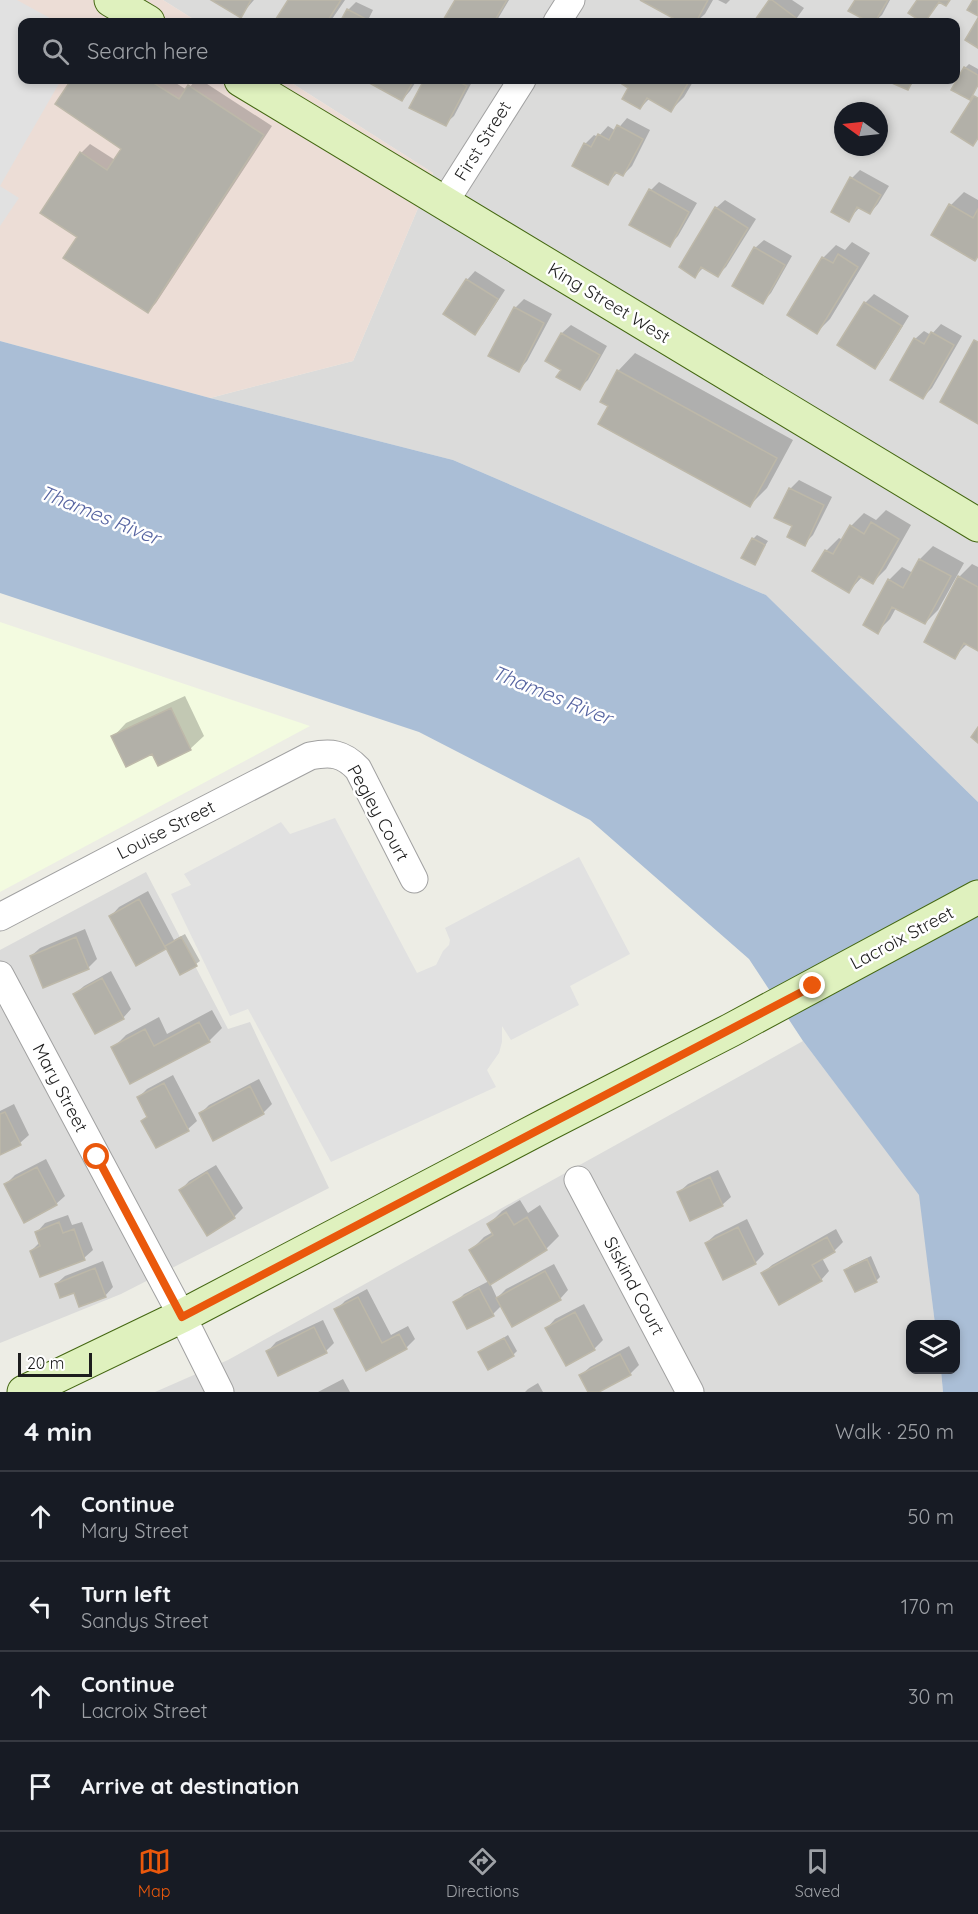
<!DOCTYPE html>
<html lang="en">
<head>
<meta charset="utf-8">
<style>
  body { margin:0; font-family:Quicksand,sans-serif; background:#20242c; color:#f1f3f6 }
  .controls { position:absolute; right:18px; bottom:18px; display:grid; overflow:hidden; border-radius:12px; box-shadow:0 3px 9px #0003 }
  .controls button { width:54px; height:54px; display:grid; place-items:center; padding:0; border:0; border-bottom:2px solid #363941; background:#171b24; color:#f1f3f6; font:30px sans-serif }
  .compass { position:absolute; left:834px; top:102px; width:54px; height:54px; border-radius:50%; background:#171b24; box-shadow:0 3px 9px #0003; rotate:285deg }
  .scale { position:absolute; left:18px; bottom:15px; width:74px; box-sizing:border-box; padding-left:6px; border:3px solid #1d1d1d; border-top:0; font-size:16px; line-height:21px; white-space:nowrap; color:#1d1d1d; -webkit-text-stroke:4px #fff; paint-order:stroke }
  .stop { position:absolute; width:18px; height:18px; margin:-14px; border:4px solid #ea580c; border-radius:50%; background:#fff }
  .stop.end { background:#ea580c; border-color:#fff; box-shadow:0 2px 6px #0008 }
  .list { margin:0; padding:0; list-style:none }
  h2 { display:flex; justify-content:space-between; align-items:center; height:78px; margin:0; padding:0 24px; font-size:26px }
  h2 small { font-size:20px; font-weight:400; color:#9ea1a6 }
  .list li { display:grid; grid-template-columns:39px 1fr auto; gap:18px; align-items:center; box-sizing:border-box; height:90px; padding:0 24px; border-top:2px solid #363941 }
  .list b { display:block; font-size:22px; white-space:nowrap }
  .list p { margin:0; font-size:20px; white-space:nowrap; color:#9ea1a6 }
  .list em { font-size:20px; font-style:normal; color:#9ea1a6 }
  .icon { flex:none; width:33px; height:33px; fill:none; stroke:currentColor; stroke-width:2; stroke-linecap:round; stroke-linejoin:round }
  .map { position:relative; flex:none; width:978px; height:1392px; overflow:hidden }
  .search { position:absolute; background:#171b24; box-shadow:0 3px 9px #0003; left:18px; right:18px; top:18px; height:66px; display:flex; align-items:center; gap:15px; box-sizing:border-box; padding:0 21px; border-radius:12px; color:#9ea1a6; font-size:22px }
  .sheet { height:438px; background:#171b24 }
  nav { display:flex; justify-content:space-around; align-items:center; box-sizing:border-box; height:84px; border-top:2px solid #363941; background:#171b24; font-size:16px; color:#9ea1a6 }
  nav a { display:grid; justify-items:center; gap:3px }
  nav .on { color:#ea580c }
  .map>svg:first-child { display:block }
  .residential { fill:#dbdbda; fill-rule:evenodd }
  .commercial { fill:#ecddd6 }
  .education { fill:#f3fbe0 }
  .parking { fill:#e1e1e1 }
  .water { fill:#aabed6 }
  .shadow { fill:#0003 }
  .building { fill:#b2b0a8; stroke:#bdb8a9; stroke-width:1.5 }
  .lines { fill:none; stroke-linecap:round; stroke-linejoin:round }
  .street-casing { stroke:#a1a1a1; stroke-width:29 }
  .secondary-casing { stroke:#446712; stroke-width:35 }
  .street { stroke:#fff; stroke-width:27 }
  .secondary { stroke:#dff1be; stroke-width:33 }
  .route { stroke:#ea580c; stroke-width:8 }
  .labels { text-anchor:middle; stroke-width:5; stroke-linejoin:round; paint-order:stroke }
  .street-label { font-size:18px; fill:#1d1d1d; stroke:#fff }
  .water-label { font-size:20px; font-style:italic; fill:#5664a1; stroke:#fff }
</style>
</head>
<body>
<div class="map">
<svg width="978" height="1392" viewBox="0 0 978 1392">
  <rect width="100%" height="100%" fill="#edede5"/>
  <path class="residential" d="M163 0H978V802L766 595 453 460 210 398 353 361 433 173 287 80H956V22H198ZM843 111H879V147H843Z
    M146 872 228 1029 250 1022 329 1188 121 1294 0 1343V950Z
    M803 1041 920 1195 935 1324H910V1370H941L943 1392H155L228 1360Z"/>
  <path class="commercial" d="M0 0H163L198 22H22V80H287L433 173 353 361 210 398 0 341Z"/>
  <path class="education" d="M0 622 310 726 0 892Z"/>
  <path class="parking" d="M0 0H17L57 22H22V80H61L0 186 19 198 0 226Z
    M335 818 417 973 436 965 443 951 449 945 450 940 445 928 579 857 630 954 570 986 579 1005 511 1040 502 1026V1042L499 1053 487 1070 496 1087 331 1162 248 1009 230 1016 171 894 191 885 184 874 281 822 290 834Z"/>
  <path class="water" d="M0 341 210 398 453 460 766 595 978 802V1392H943L941 1370H956V1324H935L919 1195 803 1041 749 959 590 820 419 732 0 593Z"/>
  <path class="shadow" d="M214 0H254L240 16Z
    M290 0H345L330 22H276Z
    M457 0H509L496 22H444Z
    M643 0H713L705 14 696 22H683Z
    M718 0H730L726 4Z
    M771 0H792L804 8 794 22H761L757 20Z
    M856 0H890L882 15 874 22 850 10Z
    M919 0H950L946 4 941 1 924 22 910 13Z
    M356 2 373 10 367 22H341L348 10Z
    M969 64 978 69V86L969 99 965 68Z
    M73 80H171L187 90 196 80H201L272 126 156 303 147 312 79 237 42 213 81 153 90 144 115 160 123 148 57 104Z
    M366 80H417L410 91 402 100Z
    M426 80H473L454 116 445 124 411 107Z
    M626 80H694L684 97 671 110 650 98 640 108 630 87 624 84Z
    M889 80H916L908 88Z
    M627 118 650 130 632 166 623 175 618 172 608 183 574 165 585 144 594 135 598 137 608 126 616 131Z
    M860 170 889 186 878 204 870 213 860 207 848 220 852 178Z
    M659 182 697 203 678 236 669 245 651 190Z
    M964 192 978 200V256L975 259 934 234 951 205Z
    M725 200 756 219 726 267 717 275 704 267 695 276 716 208Z
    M764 240 792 256 771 293 762 302 755 248Z
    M852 242 870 253 830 319 817 332 823 258 836 245 845 250Z
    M475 271 505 290 483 324 475 333 467 280Z
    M874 294 909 316 883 358 875 367 839 345 865 303Z
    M524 299 552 314 527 361 519 370 515 308Z
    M941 324 962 336 932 388 923 397 915 339 924 331 931 335Z
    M571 325 607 346 588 380 579 388 563 369 547 360 562 333Z
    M635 353 793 440 767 488 750 505 602 401 618 371Z
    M799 480 832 497 813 535 804 544 794 526 790 489Z
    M886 510 911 525 886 569 873 582 863 576 849 591 826 551 839 538 843 540 851 526 864 513 876 520Z
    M757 535 768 541 754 563 753 539Z
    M933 546 964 563 938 610 925 623 896 608 890 619 877 632 889 580 902 567 913 573 920 559Z
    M972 564 978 567V649L968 643 954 657 959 577Z
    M185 696 204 736 190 749 153 752 113 737 126 723Z
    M148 891 174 940 185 934 200 961 196 964 111 916 119 907Z
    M85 929 97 959 89 967 44 986 31 956 40 948Z
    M111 971 131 1009 123 1018 75 994 84 986Z
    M212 1010 222 1028 209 1041 131 1082 113 1048 126 1035 159 1017 167 1034Z
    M173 1075 197 1121 188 1129 156 1146 148 1116 139 1097 147 1089Z
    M259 1079 272 1104 263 1113 214 1139 201 1113 209 1105Z
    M14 1104 29 1135 20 1143 0 1153V1111Z
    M46 1159 65 1196 56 1204 6 1184 15 1175Z
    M216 1165 243 1208 234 1217 208 1233 181 1190 189 1181Z
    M718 1170 731 1197 722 1205 679 1192 688 1184Z
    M520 1200 528 1213 540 1205 559 1236 546 1249 490 1283 497 1298 506 1289 554 1264 568 1290 560 1299 502 1305 493 1314 455 1303 464 1294 489 1281 471 1250 484 1237 493 1232 489 1224 502 1211Z
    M68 1215 72 1225 82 1222 93 1250 84 1258 31 1251 40 1242 37 1232 45 1223Z
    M747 1219 764 1254 755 1263 706 1243 715 1235Z
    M836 1229 843 1242 834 1251 822 1258 829 1271 821 1280 763 1273 772 1265Z
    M871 1256 880 1277 876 1281 846 1270 850 1266Z
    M103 1261 113 1287 105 1296 75 1291 56 1284 65 1276Z
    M367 1289 391 1335 408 1326 415 1339 406 1348 367 1369 336 1310 345 1301Z
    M584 1304 603 1340 594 1349 547 1328 555 1319Z
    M323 1320 334 1343 326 1351H268L276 1342Z
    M508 1335 517 1351 513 1355 480 1353Z
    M629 1346 639 1365 630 1374 596 1392H590L581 1375 590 1367Z
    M343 1379 350 1392H318Z
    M538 1383 543 1392H525L528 1389Z"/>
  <path class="building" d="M211 0H251L241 18Z
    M288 0H341L327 22H274Z
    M455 0H507L494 22H442Z
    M640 0H708L696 22H680Z
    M769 0H772L796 18 793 22H758L755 20Z
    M855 0H888L875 22H869L848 11Z
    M917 0H950L946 6 939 2 925 22H922L908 13Z
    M973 0H978V16L967 10Z
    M347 9 366 19 364 22H340Z
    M978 18V48L965 40Z
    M964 67 978 75V85L970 100 951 90Z
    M71 80H149L179 99 188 85 264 135 148 313 63 258 77 237 40 213 80 152 107 170 121 149 55 104Z
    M364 80H414L402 101Z
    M424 80H455L467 86 446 126 409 108Z
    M625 80H690L671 112 647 98 640 109 622 99 628 88 622 84Z
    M885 80H913L908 90Z
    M974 96 978 98V138L973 146 951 132Z
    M617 125 643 139 623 176 615 172 608 185 572 166 584 143 591 147 598 134 609 140Z
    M850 177 881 195 870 214 857 207 849 222 831 212Z
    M649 189 689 212 670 247 629 225Z
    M949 204 973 218 978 209V256L975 261 931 235Z
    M715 207 748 228 718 277 701 267 695 278 679 267Z
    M754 247 785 265 763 304 732 286Z
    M838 254 858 267 817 334 787 315 822 257 833 263Z
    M466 279 498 299 475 335 443 314Z
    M864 302 902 326 875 369 837 345Z
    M514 307 544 323 519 372 488 356Z
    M931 332 954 345 923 399 890 380 914 338 924 344Z
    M561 333 600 355 580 390 556 377 561 370 545 361Z
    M974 340 978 342V424L940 402Z
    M617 370 777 458 750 507 598 424 608 406 600 402Z
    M789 488 824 505 805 546 787 537 792 526 774 518Z
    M871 522 899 539 873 584 859 576 849 593 812 571 825 550 833 554 850 525 864 534Z
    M752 538 765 545 755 565 741 558Z
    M919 559 951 576 925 624 892 607 878 634 863 625 888 579 903 588Z
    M958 576 978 587V651L964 643 955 659 924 642Z
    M171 708 191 750 158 766 152 754 126 767 111 736Z
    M978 727V743L971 737Z
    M139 899 166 949 136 966 109 916Z
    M76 937 89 969 43 988 30 956Z
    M181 937 197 966 180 975 165 946Z
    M102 978 124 1019 95 1034 73 994Z
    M199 1022 210 1042 130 1084 111 1047 145 1029 154 1046Z
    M164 1083 189 1131 156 1148 141 1121 147 1117 137 1097Z
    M250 1086 264 1114 213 1141 199 1113Z
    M5 1112 21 1145 0 1155V1114Z
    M37 1167 57 1205 24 1223 4 1184Z
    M207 1172 235 1218 207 1236 179 1190Z
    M710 1177 723 1206 690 1221 677 1192Z
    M506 1212 514 1225 527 1217 547 1250 490 1285 469 1250 493 1235 487 1224Z
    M59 1222 63 1233 74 1229 85 1260 40 1277 30 1251 40 1246 35 1232Z
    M738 1227 756 1264 723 1280 705 1243Z
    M827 1237 835 1252 812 1265 822 1281 779 1305 761 1273Z
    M867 1259 877 1282 855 1292 844 1270Z
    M95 1268 106 1297 79 1307 74 1293 60 1298 55 1284Z
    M545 1271 561 1300 512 1327 496 1298Z
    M479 1288 494 1316 467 1329 453 1302Z
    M358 1297 382 1343 399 1334 407 1349 366 1371 334 1309Z
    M575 1312 595 1350 566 1366 545 1328Z
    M314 1327 327 1353 278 1376 266 1351Z
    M504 1338 514 1356 488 1370 478 1352Z
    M620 1354 631 1375 599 1392H588L579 1375Z"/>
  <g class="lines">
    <defs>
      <path id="street" d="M557 22 571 0
        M444 203 522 80
        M0 917 141 843 310 756C331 752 343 753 358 769L414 879
        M0 975 182 1316 220 1392
        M578 1180 690 1392"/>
      <path id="secondary" d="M111 0 148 22
        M241 80 978 525
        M24 1392 182 1316 546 1125 731 1030 978 897"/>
    </defs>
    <use href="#street" class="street-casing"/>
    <use href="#secondary" class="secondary-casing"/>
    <use href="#street" class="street"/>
    <use href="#secondary" class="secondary"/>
  </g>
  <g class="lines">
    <path class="route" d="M97 1157 182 1317 813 986"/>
  </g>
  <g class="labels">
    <g class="street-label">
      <text transform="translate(483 141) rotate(-58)" y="6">First Street</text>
      <text transform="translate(609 303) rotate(31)" y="6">King Street West</text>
      <text transform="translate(378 813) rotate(61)" y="6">Pegley Court</text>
      <text transform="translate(166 830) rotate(-27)" y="6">Louise Street</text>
      <text transform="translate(902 938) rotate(-28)" y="6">Lacroix Street</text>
      <text transform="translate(60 1088) rotate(62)" y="6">Mary Street</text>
      <text transform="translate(634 1286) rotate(62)" y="6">Siskind Court</text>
    </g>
    <g class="water-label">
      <text transform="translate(100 515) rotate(22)" y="7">Thames River</text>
      <text transform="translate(552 695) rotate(22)" y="7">Thames River</text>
    </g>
  </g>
</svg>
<div class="controls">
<button><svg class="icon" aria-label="layers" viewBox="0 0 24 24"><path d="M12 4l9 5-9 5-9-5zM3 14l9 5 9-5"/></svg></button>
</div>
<svg class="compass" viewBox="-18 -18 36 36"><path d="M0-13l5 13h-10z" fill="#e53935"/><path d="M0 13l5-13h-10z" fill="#9ea1a6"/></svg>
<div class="scale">20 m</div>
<div class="stop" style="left:97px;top:1157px"></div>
<div class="stop end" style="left:813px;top:986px"></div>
<div class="search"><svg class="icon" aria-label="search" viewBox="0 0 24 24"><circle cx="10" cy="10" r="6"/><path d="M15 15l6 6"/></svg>Search here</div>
</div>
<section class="sheet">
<h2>4 min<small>Walk · 250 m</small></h2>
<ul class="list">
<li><svg class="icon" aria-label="ahead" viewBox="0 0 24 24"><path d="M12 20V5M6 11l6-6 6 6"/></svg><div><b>Continue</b><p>Mary Street</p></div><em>50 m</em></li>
<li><svg class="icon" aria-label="left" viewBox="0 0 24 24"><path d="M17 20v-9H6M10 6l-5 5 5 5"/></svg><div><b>Turn left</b><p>Sandys Street</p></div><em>170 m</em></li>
<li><svg class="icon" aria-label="ahead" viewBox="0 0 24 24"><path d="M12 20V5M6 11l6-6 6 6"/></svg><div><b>Continue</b><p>Lacroix Street</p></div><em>30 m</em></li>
<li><svg class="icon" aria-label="arrive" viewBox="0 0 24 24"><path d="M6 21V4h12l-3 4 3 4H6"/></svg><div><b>Arrive at destination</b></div></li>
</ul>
</section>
<nav>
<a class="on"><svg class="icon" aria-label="map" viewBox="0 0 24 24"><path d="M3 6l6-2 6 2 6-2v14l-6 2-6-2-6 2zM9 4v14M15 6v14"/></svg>Map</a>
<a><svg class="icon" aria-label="directions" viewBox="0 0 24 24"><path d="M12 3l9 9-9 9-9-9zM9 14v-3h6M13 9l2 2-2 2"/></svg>Directions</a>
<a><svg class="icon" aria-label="saved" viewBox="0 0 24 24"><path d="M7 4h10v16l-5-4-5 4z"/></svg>Saved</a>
</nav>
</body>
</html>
